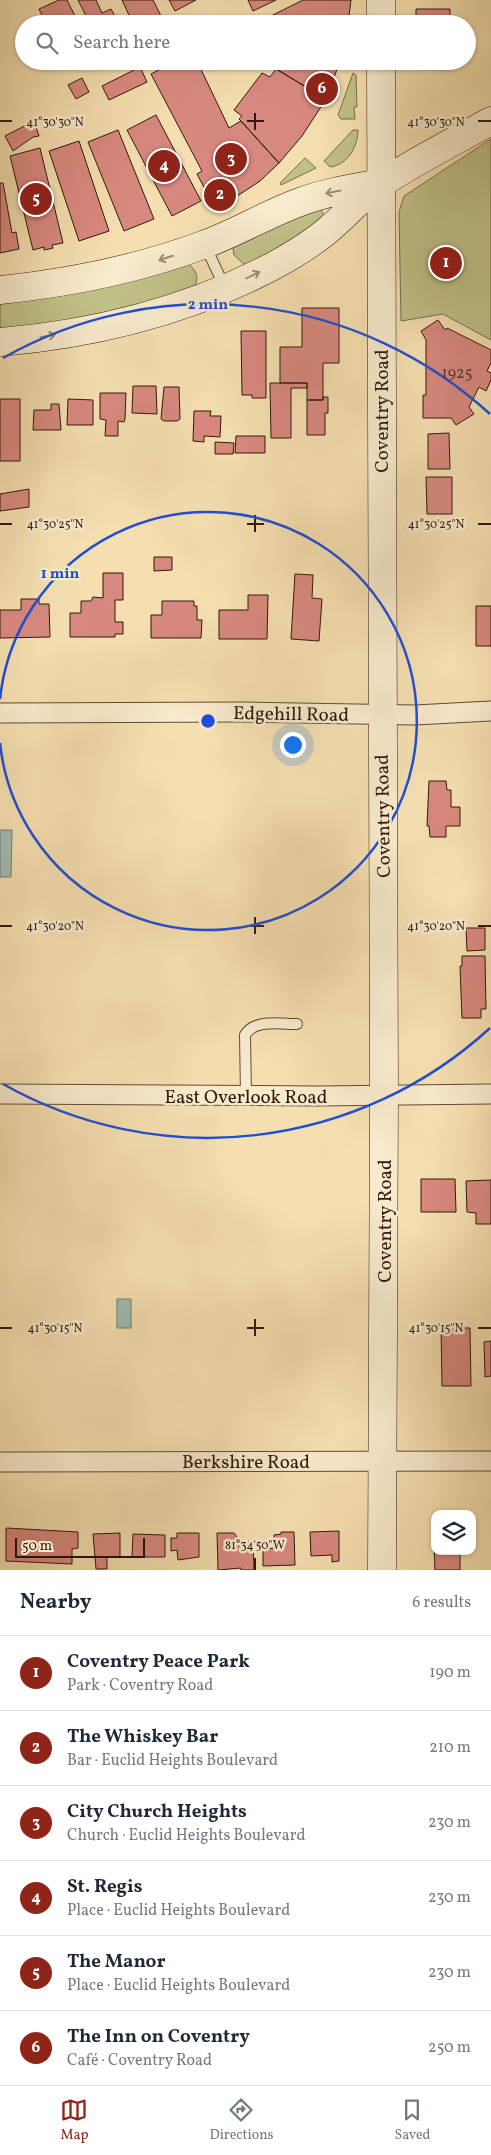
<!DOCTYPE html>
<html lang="en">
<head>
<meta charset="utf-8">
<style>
  body { margin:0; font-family:Vollkorn,serif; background:#f2f2f3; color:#1f2937 }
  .controls { position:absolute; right:15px; bottom:15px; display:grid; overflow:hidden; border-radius:10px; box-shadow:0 1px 4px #0004 }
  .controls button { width:45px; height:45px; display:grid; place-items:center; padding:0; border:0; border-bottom:1px solid #e0e1e3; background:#fff; color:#1f2937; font:25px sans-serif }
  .scale { position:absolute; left:15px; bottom:12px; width:130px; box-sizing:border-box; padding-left:5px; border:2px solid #31180d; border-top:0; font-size:14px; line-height:18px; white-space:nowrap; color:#31180d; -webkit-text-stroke:4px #f8eacc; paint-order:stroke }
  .you { position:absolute; left:292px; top:744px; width:18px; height:18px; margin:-12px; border:4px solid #fff; border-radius:50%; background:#1a73e8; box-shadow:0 0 0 8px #1a73e833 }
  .badge { display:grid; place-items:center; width:32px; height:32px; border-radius:50%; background:#8f2418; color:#fff; font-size:16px; font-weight:700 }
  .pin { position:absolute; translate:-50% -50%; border:2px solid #fff; box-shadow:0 1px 5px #0006 }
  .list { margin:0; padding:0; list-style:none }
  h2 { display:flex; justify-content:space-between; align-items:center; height:65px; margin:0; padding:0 20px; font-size:21px }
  h2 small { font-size:16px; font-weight:400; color:#747a83 }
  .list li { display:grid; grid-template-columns:32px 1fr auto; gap:15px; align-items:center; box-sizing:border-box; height:75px; padding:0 20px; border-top:1px solid #e0e1e3 }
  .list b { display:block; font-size:19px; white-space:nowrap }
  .list p { margin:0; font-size:16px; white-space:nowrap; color:#747a83 }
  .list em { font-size:16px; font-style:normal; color:#747a83 }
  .icon { flex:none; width:28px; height:28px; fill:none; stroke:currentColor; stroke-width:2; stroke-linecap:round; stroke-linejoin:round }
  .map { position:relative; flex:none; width:491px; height:1570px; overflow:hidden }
  .search { position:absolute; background:#fff; box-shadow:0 1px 4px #0004; left:15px; right:15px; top:15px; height:55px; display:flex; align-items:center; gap:12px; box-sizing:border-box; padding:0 18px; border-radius:28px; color:#747a83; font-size:19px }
  .sheet { height:515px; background:#fff }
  nav { display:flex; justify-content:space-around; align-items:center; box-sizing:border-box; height:70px; border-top:1px solid #e0e1e3; background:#fff; font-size:14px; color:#747a83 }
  nav a { display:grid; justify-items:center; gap:2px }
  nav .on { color:#8f2418 }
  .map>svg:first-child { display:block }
  .green { fill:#c0c188; stroke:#786c4a }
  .water { fill:#9fbab4; stroke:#737971 }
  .building { fill:#d8897f; stroke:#31180d }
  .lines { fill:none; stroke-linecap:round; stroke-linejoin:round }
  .lane-casing { stroke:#624a36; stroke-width:12 }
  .street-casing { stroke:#624a36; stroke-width:21 }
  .secondary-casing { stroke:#31180d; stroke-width:29 }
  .lane { stroke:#f8eacc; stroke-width:10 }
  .street { stroke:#f8eacc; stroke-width:19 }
  .secondary { stroke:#f8eacc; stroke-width:28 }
  .oneway { stroke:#9e8c76 }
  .ticks { fill:none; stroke:#31180d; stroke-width:2 }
  .ring { fill:none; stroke:#1d4ed8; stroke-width:2.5 }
  .labels { text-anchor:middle; stroke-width:5; stroke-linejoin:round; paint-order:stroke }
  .number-label { font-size:16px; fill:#5b342a }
  .street-label { font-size:19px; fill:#31180d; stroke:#f8eacc }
  .ticks-label { font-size:12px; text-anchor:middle; fill:#31180d; stroke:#f8eacc; stroke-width:5; stroke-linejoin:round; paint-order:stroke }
  .centre { fill:#1d4ed8; stroke:#f8eacc; stroke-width:2.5 }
  .ring-label { font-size:15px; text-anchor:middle; font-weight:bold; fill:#1d4ed8; stroke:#f8eacc; stroke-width:5; stroke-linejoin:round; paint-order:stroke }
</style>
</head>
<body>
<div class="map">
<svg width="491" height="1570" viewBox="0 0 491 1570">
  <rect width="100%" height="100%" fill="#f5dfb0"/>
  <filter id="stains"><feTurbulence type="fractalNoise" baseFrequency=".004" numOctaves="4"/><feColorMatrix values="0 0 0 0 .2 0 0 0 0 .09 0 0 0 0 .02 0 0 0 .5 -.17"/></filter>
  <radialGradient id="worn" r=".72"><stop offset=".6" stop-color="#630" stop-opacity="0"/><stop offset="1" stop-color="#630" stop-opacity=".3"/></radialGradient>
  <path class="green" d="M353 73 356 75 357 107H354L355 119H341L338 115Z
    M353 130H358C358 146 348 165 330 167L324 161Z
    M491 139V340L443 314 401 321 399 212 404 196Z
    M305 158 316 168 281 185 280 183Z
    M317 203 324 215C300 237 275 251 245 265L234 255 233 248 236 241Z
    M188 264C199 272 199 280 192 291L112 314 0 331V299Z"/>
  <path class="water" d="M0 830H12L11 877H0Z
    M117 1299H131V1328H117Z"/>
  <path class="building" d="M59 0H67L79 24H46L39 9Z
    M78 0H96L102 13 111 9 119 24H90Z
    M122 0H153L165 24H133Z
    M169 0H196L175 11Z
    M248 0H276L253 11Z
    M303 0H351L348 24H269L271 16Z
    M416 9H450V24H416Z
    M176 61H197L229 128 241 121 279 163 260 181 216 210 197 174 202 171 151 74Z
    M263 61H340L326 99Z
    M140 67 147 82 109 100 102 86Z
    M276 69 326 99 302 136 279 163 239 119 242 116 234 110 262 73 270 77Z
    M82 78 89 92 76 99 68 85Z
    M156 115 201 201 172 216 127 130Z
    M34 121 39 136 33 137 13 151 5 136Z
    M118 130 154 219 124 231 88 142Z
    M79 141 109 231 79 241 49 151Z
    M40 148 63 243 52 245 53 248 49 249 44 250V247L33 250 10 156Z
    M0 183H3L12 233 16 232 19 249 0 253Z
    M302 308H339V363H323V400H307V383H280V347H302Z
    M438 320 445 330 447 328 491 350V363L487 371 491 373V380L486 391 479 387 469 407 474 414 456 425 451 418H423V395H426V340L421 331Z
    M241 331H266V398H252V395H242Z
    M270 383H307V388H291V438H271Z
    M133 386H156L157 414 132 413Z
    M164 387H179L180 419 177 421H164L161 419Z
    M100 393H126L125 419 124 422 118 421V436H105L106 420 100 419Z
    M323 397H328V413H325V435H307V400H323Z
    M0 399H20V461H0Z
    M68 399 93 400V425H67Z
    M51 404H59L61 430H33L34 410H51Z
    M194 411H211L210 416H221L220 437 204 436V442L193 441Z
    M449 433 450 469H428V434Z
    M236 436H265V453H235Z
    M215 442 234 443 233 454H215Z
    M426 477H452V514H427Z
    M29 489V507L0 511V494Z
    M154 557H172V570L154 571Z
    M103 573H123V600H115V622H123V634H115V637H70V613H81V601H91L93 597 103 598Z
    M295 574 313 575 312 598 322 599 319 641 291 639Z
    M248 595H268L267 639H219V610H248Z
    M21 599H39V604H49L50 637 0 638V610H21Z
    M162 601H194V606H197V620H202L201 638H151V615H162Z
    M476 606H491V646H476Z
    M429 781H446L447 790H451V807H460V826H446V837H430L429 826H427Z
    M466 928H485V950L467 951Z
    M462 956H485L486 1009H481V1018H462L460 966H462Z
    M421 1179H455L456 1212H421Z
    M491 1180V1224H476V1213L467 1212 466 1181Z
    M441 1328H470L471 1386H442Z
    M491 1341V1376L485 1377 484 1342Z
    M6 1528 78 1532V1548L72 1549V1564L6 1561Z
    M339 1531V1561L332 1562V1555L311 1556 310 1532Z
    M281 1532H294L295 1565 263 1566V1549L274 1548V1535L281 1534Z
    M120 1533V1557H107V1569H96L93 1534Z
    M177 1533H199V1557L178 1560 177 1550 171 1551V1538H177Z
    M217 1533H234L241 1542H253L254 1570H241V1568L218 1570Z
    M133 1534 165 1535V1557H132Z
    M434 1545 435 1551H460V1570H435Z"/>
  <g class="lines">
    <defs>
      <path id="lane" d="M205 245 225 288
        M246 1096 245 1035C254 1019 280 1024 297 1024"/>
      <path id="street" d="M0 713 241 712 415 715 491 711
        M0 1094 318 1096 491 1094
        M0 1462 491 1461"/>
      <path id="secondary" d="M381 24V0
        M381 61 384 1096 382 1570
        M0 290C69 283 138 269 203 245 236 233 267 214 300 202 326 192 354 188 381 183
        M0 342C95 334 190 310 275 265 293 255 313 243 328 230 346 215 363 195 382 183 417 160 455 141 491 121"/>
    </defs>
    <use href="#lane" class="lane-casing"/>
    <use href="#street" class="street-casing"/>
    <use href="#secondary" class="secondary-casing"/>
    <use href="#lane" class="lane"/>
    <use href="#street" class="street"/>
    <use href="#secondary" class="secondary"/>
  </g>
  <defs><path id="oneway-shaft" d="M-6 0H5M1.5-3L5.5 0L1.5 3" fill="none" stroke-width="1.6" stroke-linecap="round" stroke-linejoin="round" transform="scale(1.25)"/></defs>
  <g class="oneway">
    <use href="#oneway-shaft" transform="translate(333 192) rotate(169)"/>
    <use href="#oneway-shaft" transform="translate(166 258) rotate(163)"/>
    <use href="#oneway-shaft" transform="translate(253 275) rotate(-26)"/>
    <use href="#oneway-shaft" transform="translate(48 336) rotate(-9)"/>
  </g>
  <path class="ticks" d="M255 113V130M0 121H12M247 121H264M478 121H491M255 515V532M0 524H12M247 524H264M478 524H491M255 917V934M0 926H12M247 926H264M478 926H491M255 1319V1336M0 1328H12M247 1328H264M478 1328H491M255 1558V1570"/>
  <g class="ring">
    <path d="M0 699A209 209 0 1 1 0 743"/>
    <path d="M490 1028A417 417 0 0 1 3 1084M3 358A417 417 0 0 1 490 414"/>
  </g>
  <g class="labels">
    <g class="number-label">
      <text x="457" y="378">1925</text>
    </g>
    <g class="street-label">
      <text transform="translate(381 411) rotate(-90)" y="7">Coventry Road</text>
      <text transform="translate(291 713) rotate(1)" y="7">Edgehill Road</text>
      <text transform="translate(382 816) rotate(-91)" y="7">Coventry Road</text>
      <text x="246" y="1103">East Overlook Road</text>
      <text transform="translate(384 1221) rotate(-90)" y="7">Coventry Road</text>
      <text x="246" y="1468">Berkshire Road</text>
    </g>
  </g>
  <g class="ticks-label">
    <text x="55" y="126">41°30'30"N</text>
    <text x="436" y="126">41°30'30"N</text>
    <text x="55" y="528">41°30'25"N</text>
    <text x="436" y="528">41°30'25"N</text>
    <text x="55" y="930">41°30'20"N</text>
    <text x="436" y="930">41°30'20"N</text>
    <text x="55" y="1332">41°30'15"N</text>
    <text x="436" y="1332">41°30'15"N</text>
    <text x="255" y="1549">81°34'50"W</text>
  </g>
  <circle cx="208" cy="721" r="8" class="centre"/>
  <g class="ring-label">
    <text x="208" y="309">2 min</text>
    <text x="60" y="578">1 min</text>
  </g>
  <rect width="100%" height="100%" filter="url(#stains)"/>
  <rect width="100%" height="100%" fill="url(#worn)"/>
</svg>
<div class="controls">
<button><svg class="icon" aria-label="layers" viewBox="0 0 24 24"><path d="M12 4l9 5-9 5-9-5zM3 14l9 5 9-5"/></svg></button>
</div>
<div class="scale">50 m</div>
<div class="you"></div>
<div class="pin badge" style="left:446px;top:263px">1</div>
<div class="pin badge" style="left:220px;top:195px">2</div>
<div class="pin badge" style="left:231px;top:159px">3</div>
<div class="pin badge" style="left:164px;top:166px">4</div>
<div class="pin badge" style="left:36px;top:199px">5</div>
<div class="pin badge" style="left:322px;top:89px">6</div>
<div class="search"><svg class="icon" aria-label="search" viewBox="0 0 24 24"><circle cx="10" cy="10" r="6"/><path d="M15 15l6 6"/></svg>Search here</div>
</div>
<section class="sheet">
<h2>Nearby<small>6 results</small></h2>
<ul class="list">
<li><span class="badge">1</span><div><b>Coventry Peace Park</b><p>Park · Coventry Road</p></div><em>190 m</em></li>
<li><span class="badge">2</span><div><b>The Whiskey Bar</b><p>Bar · Euclid Heights Boulevard</p></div><em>210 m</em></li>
<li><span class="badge">3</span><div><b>City Church Heights</b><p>Church · Euclid Heights Boulevard</p></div><em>230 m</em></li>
<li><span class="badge">4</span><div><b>St. Regis</b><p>Place · Euclid Heights Boulevard</p></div><em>230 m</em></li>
<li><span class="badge">5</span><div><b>The Manor</b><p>Place · Euclid Heights Boulevard</p></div><em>230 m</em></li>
<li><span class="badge">6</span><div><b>The Inn on Coventry</b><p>Café · Coventry Road</p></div><em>250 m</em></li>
</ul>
</section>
<nav>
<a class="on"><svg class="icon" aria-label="map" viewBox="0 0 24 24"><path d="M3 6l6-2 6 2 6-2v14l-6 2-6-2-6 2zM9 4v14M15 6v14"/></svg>Map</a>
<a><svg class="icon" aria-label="directions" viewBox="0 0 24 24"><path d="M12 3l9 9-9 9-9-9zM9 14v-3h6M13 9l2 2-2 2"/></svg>Directions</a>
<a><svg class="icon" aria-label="saved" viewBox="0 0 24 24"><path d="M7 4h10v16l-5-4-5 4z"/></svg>Saved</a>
</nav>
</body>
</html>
